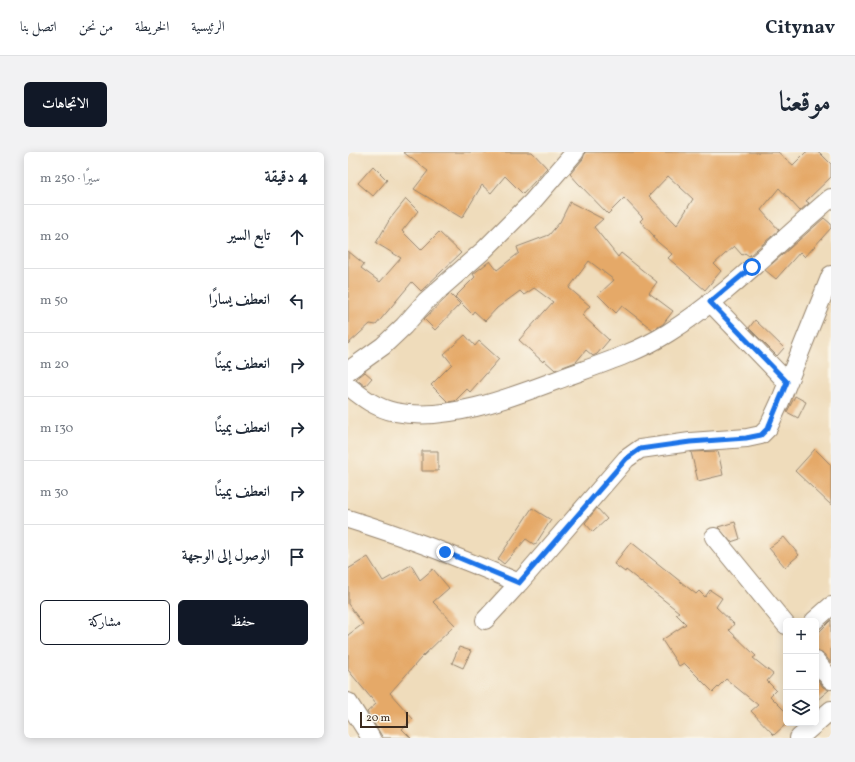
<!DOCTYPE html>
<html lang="ar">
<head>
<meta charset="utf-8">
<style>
  body { margin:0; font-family:Vollkorn,Amiri,serif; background:#f2f2f3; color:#1f2937; direction:rtl }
  .controls { position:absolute; right:12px; bottom:12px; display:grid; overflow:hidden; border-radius:6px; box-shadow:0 2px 10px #0003 }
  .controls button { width:36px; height:36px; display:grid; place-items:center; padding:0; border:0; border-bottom:1px solid #e0e1e3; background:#fff; color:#1f2937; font:20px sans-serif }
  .scale { position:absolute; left:12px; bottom:10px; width:48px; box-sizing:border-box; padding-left:4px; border:2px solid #3b2a1e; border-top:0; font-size:11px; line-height:14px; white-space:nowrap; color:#3b2a1e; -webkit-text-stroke:3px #fbf7ec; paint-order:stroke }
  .stop { position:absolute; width:12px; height:12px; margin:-9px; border:3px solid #1a73e8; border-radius:50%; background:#fff }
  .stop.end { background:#1a73e8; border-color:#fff; box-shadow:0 1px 4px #0008 }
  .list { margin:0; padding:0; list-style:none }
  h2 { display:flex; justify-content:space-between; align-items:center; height:52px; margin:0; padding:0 16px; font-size:17px }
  h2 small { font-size:13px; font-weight:400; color:#747a83 }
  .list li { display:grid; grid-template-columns:26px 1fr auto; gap:12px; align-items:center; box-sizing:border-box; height:64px; padding:0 16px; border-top:1px solid #e0e1e3 }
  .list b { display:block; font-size:15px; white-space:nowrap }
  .list em { font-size:13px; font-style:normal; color:#747a83 }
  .actions { display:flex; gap:8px; padding:12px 16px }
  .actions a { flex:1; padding:9px 0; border:1px solid #111827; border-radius:6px; text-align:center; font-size:14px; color:#111827 }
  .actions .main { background:#111827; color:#fff }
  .icon { flex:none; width:22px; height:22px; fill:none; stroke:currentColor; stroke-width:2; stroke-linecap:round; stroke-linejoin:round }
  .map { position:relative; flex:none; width:483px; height:586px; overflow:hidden; direction:ltr; border-radius:6px }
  header { display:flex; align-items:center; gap:24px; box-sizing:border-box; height:56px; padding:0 20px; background:#fff; border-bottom:1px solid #e0e1e3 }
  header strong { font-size:19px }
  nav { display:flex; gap:22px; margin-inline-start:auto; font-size:14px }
  .intro { display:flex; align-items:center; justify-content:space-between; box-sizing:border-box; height:96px; padding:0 24px }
  h1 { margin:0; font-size:28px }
  .button { padding:10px 18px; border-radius:6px; background:#111827; color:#fff; font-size:14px; font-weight:700 }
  main { display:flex; gap:24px; padding:0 24px }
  aside { flex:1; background:#fff; border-radius:6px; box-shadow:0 2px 10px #0003 }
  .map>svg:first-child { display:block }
  .building { fill:#e5a968; fill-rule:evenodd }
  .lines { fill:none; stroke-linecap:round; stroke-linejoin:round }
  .street-casing { stroke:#95836c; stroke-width:20 }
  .street { stroke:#fff; stroke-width:18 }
  .route { stroke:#1a73e8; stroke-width:5 }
</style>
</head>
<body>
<header>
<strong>Citynav</strong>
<nav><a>الرئيسية</a><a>الخريطة</a><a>من نحن</a><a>اتصل بنا</a></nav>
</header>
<div class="intro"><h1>موقعنا</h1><a class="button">الاتجاهات</a></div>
<main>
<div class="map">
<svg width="483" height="586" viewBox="0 0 483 586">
  <rect width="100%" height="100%" fill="#fbf7ec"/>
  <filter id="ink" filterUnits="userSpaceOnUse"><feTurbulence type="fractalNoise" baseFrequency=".025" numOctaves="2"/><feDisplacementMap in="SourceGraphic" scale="8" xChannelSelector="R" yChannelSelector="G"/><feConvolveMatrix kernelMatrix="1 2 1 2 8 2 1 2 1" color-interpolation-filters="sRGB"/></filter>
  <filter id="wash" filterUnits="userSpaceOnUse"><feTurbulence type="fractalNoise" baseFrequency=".012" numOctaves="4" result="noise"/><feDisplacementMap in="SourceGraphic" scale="16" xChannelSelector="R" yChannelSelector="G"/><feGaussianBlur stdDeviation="0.9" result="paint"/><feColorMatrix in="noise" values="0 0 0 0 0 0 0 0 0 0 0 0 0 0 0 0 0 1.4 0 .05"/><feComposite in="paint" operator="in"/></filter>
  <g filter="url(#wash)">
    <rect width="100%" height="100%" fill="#efdcbb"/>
    <g id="blocks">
      <path class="building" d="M55 0H184L199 16 175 42 157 24 143 41 134 33 114 66 66 37 80 19Z
        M237 0H430L445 13 458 0H471L483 12V25L458 49 461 51 452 59 431 36 413 58 431 78 401 104 397 101 394 103 386 94 366 112 373 119 357 138 320 106 324 102 305 86 306 84 292 69 295 66 276 46 260 62 230 31 222 22 235 7ZM320 24 345 47 329 73 301 44Z
        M25 14 39 28 25 44 10 31Z
        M58 47 70 59 54 79 73 98 91 80 113 101 73 139 64 130 28 173 22 172 0 192V99L16 112 13 116 32 130 53 106 28 91 42 67Z
        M222 50 255 67 246 75 270 105 273 101 309 130 301 141 325 159 315 172 305 178 274 154 268 161 250 143 266 128 241 109 221 136 242 154 234 163 261 188 249 202 245 204 238 198 228 210 207 218 196 208 195 210 171 188 205 150 186 136 176 143 172 139 149 156 137 169 126 159 124 162 107 145 127 125 125 122 142 109 149 118 171 101 169 95 201 83 212 70Z
        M476 66 483 72V76L457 105 452 100 428 127 417 118Z
        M102 142 112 152 87 178 76 167Z
        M407 168 436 196 429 204 401 176Z
        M117 183 127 194 131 189 151 207 122 240 119 237 107 249 100 250 83 233 104 212 96 202Z
        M17 220 24 226 17 234 8 227Z
        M447 244 458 250 450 266 439 260Z
        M467 297 483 313V353L447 319Z
        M74 299H90V319H74Z
        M370 299 375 323 350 329 343 300Z
        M184 356 203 368 187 393 178 387 156 412 150 407Z
        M249 356 259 367 245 380 237 371Z
        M387 370 392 387 383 390 370 375Z
        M436 385 451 403 437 415 421 396Z
        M283 390 348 442 351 439 357 445 362 438 374 446 368 455 386 472 381 478 408 504 405 506 425 522 419 529 428 538 422 544 438 560V572L426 583 403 559 410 553 378 527 365 540 336 511 331 514 314 488 338 472 328 462 331 460 278 418 277 420 266 412Z
        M20 405 35 429 63 413 72 428 85 417 101 436 85 450 107 473 73 506 42 541 65 567 54 577 63 586H35L19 560 28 552 0 518V483L15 472 0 452V417Z
        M483 468V511L476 502 468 499V483Z
        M111 495 123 499 115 516 104 511Z
        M468 526 475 535 481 538 468 549Z"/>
    </g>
  </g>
  <g filter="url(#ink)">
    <use href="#blocks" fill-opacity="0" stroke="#95836c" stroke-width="1"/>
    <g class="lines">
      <defs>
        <path id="street" d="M362 150 439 230
          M0 219 35 194 56 174 78 149 136 98 184 50 227 0
          M0 234C15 246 28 256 47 260 102 271 169 243 220 224 253 212 290 200 320 181 379 144 429 91 483 46
          M0 367C59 385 115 407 171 431
          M366 385 438 473
          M137 468 171 431 278 307 292 297 342 290 399 286 413 283 420 276 432 250 483 123
          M466 469 483 454
          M468 509 483 528
          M0 550 23 586
          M451 586 483 558"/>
      </defs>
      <use href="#street" class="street-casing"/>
      <use href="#street" class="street"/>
    </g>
  </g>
  <g class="lines" filter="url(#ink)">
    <path class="route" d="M97 400 171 431 278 307 292 297 342 290 398 286 413 283 420 276 439 230 362 150 404 115"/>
  </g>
</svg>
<div class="controls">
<button>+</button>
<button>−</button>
<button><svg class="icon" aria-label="layers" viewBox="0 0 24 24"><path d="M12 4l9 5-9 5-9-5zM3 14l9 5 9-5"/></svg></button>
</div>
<div class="scale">20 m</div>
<div class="stop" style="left:404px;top:115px"></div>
<div class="stop end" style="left:97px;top:400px"></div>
</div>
<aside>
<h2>4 دقيقة<small>سيرًا · 250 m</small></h2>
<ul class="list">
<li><svg class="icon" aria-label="ahead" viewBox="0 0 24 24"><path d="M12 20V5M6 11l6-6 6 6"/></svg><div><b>تابع السير</b></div><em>20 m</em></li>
<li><svg class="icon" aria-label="left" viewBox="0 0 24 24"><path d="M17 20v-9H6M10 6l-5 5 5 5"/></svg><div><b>انعطف يسارًا</b></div><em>50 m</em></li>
<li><svg class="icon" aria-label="right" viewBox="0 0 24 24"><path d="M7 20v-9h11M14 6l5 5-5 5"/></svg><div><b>انعطف يمينًا</b></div><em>20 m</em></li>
<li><svg class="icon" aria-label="right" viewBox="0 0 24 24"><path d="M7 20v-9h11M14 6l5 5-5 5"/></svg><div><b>انعطف يمينًا</b></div><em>130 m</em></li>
<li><svg class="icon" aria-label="right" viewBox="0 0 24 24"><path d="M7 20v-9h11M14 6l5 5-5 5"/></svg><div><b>انعطف يمينًا</b></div><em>30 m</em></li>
<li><svg class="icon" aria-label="arrive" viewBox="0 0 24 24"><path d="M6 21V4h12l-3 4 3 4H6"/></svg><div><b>الوصول إلى الوجهة</b></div></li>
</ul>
<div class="actions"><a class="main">حفظ</a><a>مشاركة</a></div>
</aside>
</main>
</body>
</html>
